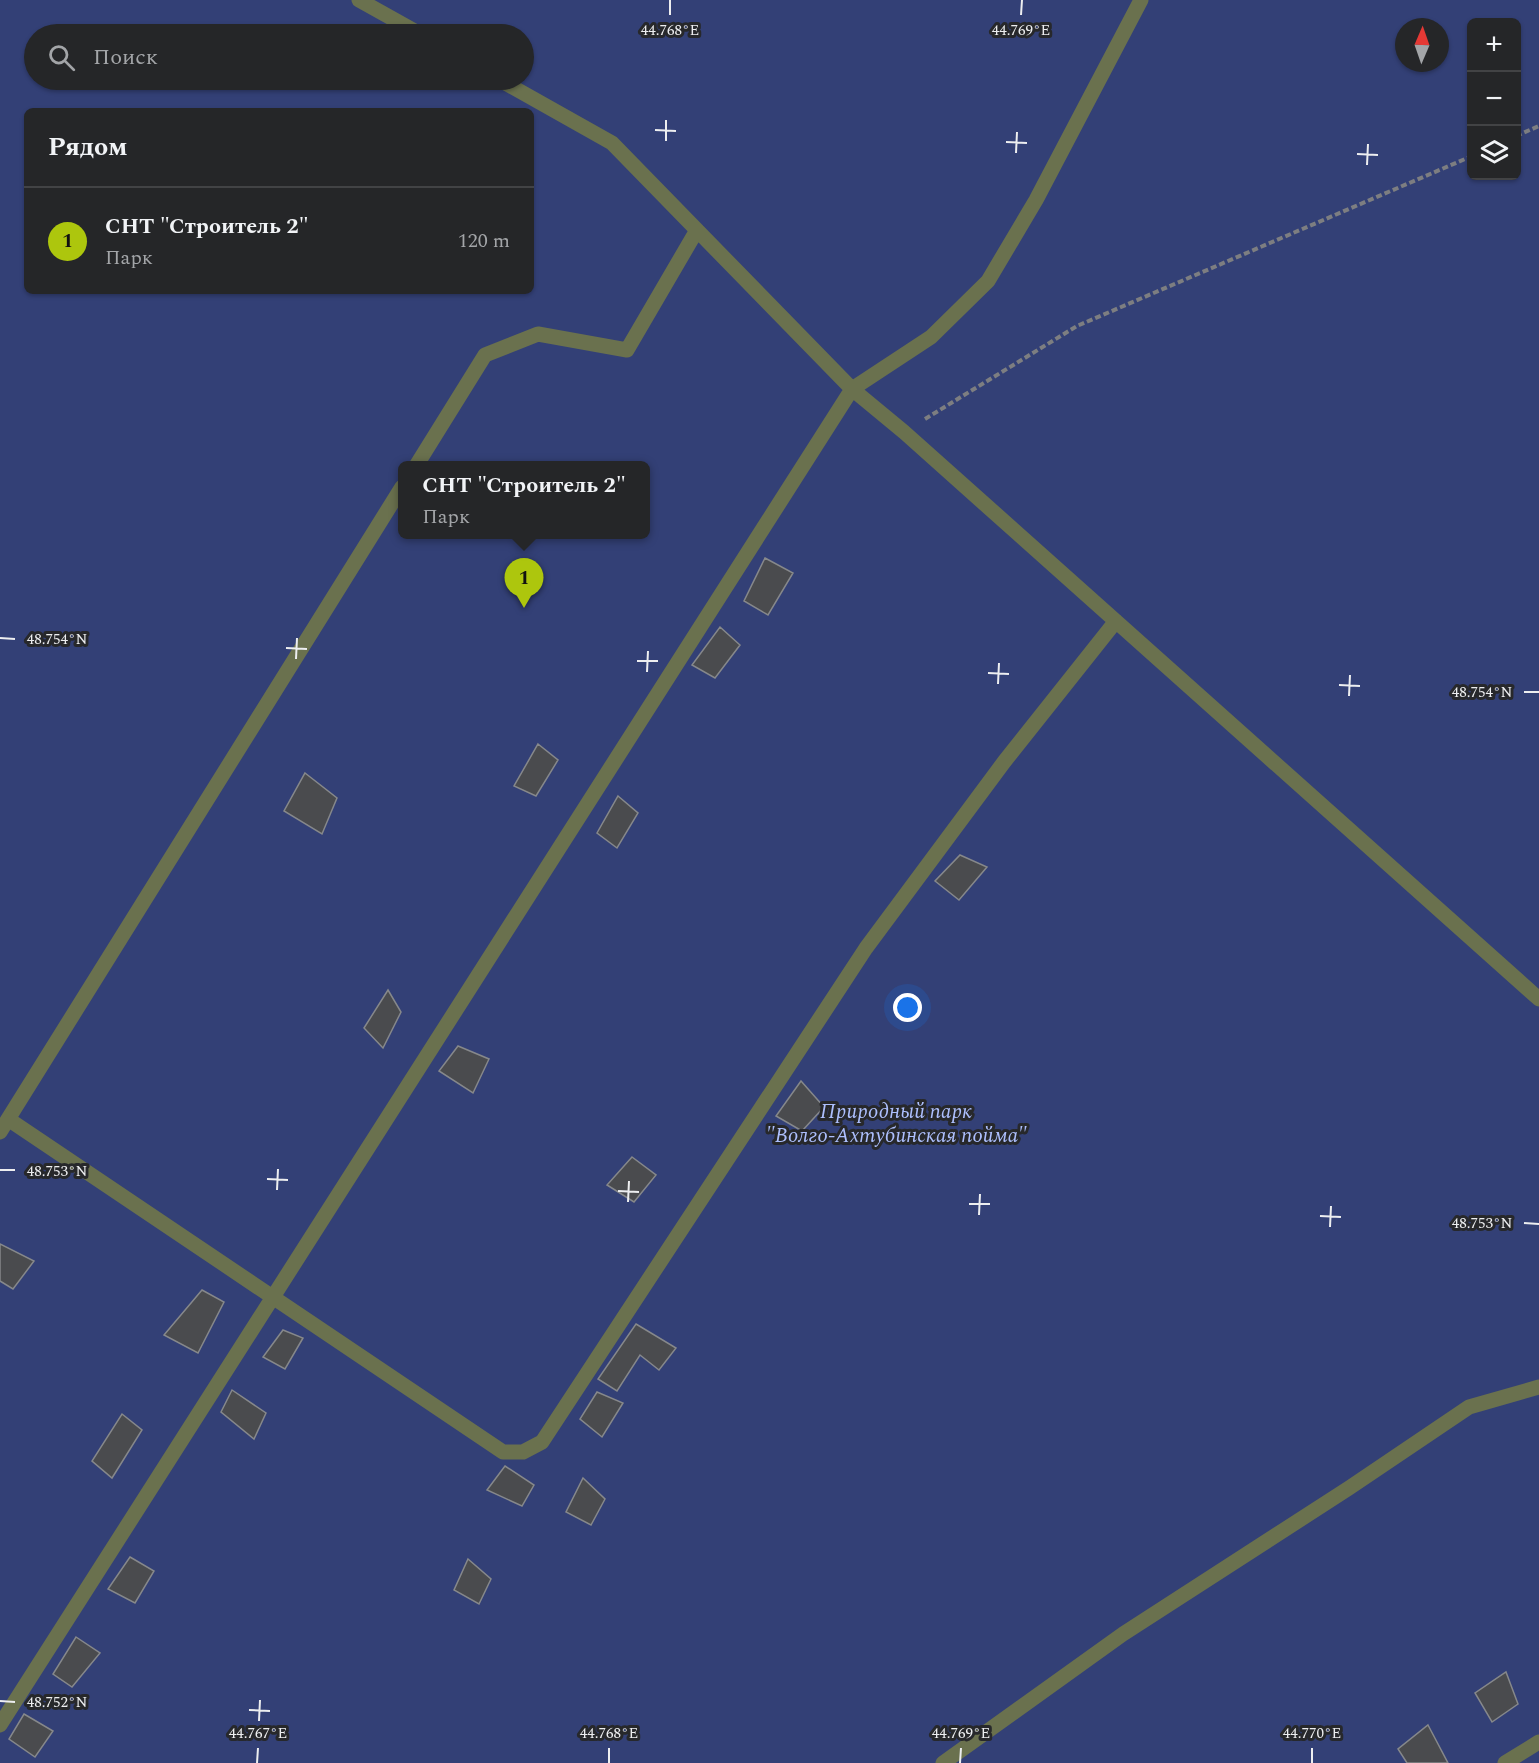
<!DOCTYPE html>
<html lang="ru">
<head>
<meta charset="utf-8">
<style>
  body { margin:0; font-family:Spectral,serif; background:#313234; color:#f1f3f6 }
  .controls { position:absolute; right:18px; top:18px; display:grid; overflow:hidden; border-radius:9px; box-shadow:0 2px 4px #0004 }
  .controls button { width:54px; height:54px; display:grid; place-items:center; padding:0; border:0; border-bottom:2px solid #424345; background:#252628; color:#f1f3f6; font:30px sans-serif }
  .compass { position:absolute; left:1395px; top:18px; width:54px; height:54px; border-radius:50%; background:#252628; box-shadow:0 2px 4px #0004; rotate:2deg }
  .you { position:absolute; left:908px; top:1008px; width:21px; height:21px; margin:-15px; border:4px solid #fff; border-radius:50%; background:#1a73e8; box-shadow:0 0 0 9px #1a73e833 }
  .badge { display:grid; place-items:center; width:39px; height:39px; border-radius:50%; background:#adc60d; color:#111; font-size:20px; font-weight:700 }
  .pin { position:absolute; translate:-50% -50px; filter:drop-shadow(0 2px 3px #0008) }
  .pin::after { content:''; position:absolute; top:32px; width:21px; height:18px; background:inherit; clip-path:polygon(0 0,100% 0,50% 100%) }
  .popup { position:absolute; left:398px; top:461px; width:252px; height:78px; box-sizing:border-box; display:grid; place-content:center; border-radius:9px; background:#252628; filter:drop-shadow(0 2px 4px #0005); font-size:20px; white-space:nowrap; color:#a3a5a8 }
  .popup b { font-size:22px; color:#f1f3f6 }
  .popup::after { content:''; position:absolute; left:50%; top:100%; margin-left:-12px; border:12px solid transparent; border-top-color:#252628 }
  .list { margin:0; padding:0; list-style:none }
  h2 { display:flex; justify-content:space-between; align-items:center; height:78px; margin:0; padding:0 24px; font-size:26px }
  h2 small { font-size:20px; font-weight:400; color:#a3a5a8 }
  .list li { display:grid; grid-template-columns:39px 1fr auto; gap:18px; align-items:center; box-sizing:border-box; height:108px; padding:0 24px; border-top:2px solid #424345 }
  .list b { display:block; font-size:22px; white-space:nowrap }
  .list p { margin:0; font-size:20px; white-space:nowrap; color:#a3a5a8 }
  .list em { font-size:20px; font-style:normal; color:#a3a5a8 }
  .icon { flex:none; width:33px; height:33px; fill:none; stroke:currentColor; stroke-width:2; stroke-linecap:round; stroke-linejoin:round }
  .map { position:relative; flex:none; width:1539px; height:1763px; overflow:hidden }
  .search { position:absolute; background:#252628; box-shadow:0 2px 4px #0004; left:24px; top:24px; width:510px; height:66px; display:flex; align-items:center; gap:15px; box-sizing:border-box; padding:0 21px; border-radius:33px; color:#a3a5a8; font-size:22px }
  .panel { position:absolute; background:#252628; box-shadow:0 2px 4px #0004; left:24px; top:108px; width:510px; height:186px; border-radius:9px }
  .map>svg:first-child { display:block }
  .green { fill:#334076; fill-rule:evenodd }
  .building { fill:#4a4b4e; stroke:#86888b; stroke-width:1.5 }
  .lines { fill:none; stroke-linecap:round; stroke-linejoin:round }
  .path { stroke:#7d7e81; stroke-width:4; stroke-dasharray:6 3; stroke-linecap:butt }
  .minor { stroke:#6a714e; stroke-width:15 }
  .ticks { fill:none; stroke:#edeef0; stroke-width:2 }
  .labels { text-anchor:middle; stroke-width:6; stroke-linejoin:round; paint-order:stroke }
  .park-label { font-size:21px; font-style:italic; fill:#adbffd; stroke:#27282b }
  .ticks-label { font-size:15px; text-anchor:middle; fill:#edeef0; stroke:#27282b; stroke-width:6; stroke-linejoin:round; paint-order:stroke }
</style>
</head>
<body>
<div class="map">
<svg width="1539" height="1763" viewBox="0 0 1539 1763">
  <rect width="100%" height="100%" fill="#313235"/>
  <path class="green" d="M0 0H1539V1763H0ZM1472 22H1516V176H1472ZM1404 27H1440V63H1404ZM34 34H524V80H34ZM27 111H531V291H27ZM402 466H646V534H402Z"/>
  <path class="building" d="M765 558 793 573 768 615 744 601Z
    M720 627 740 645 715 678 692 665Z
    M538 744 558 760 536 796 514 786Z
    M305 773 337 798 322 834 284 811Z
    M618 796 638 813 617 848 597 833Z
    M960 855 987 867 959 900 935 881Z
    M388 990 401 1012 383 1048 364 1028Z
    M458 1046 489 1059 473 1093 439 1071Z
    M801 1081 824 1107 802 1131 776 1116Z
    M632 1157 656 1175 634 1202 607 1185Z
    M0 1244 34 1261 13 1289 0 1281Z
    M202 1290 224 1302 198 1353 164 1335Z
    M636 1324 676 1348 659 1370 640 1355 617 1391 598 1379Z
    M283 1330 303 1338 285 1369 263 1357Z
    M232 1390 266 1413 254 1439 221 1412Z
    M597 1392 623 1403 602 1437 580 1419Z
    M122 1414 142 1430 112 1478 92 1461Z
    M505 1466 534 1485 522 1506 487 1490Z
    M583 1478 605 1499 591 1525 566 1512Z
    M130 1557 154 1571 135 1603 108 1589Z
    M468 1559 491 1579 479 1604 454 1590Z
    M76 1637 100 1653 72 1687 53 1674Z
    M1506 1672 1518 1704 1492 1722 1475 1693Z
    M24 1714 53 1731 35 1757 9 1739Z
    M1428 1725 1448 1763H1407L1398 1749Z"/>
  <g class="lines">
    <path class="path" d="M1516 136 1539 126
      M925 419 1077 326 1472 156"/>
    <path class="minor" d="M359 0 420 34
      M500 80 612 143 852 389 904 432 1539 999
      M416 466 485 355 538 334 627 350 697 230
      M8 1119 503 1452H523L542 1442 866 948 1004 762 1116 621
      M0 1132 402 487
      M0 1725 852 389 931 337 988 281 1036 200 1141 0
      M943 1763 1123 1634 1349 1488 1469 1407 1539 1387
      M1505 1763 1539 1742"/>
  </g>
  <path class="ticks" d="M670 15V0M1021 15 1022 0M655 130 676 131M666 141V120M1006 142 1027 143M1016 153 1017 132M1357 154 1378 155M1367 165 1368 144M0 638 15 639M286 648 307 649M296 659 297 638M637 661H658M647 672 648 651M988 673 1009 674M998 684 999 663M1339 685 1360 686M1524 692H1539M1349 696 1350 675M0 1170H15M267 1179 288 1180M277 1190 278 1169M618 1191 639 1192M628 1202 629 1181M969 1204H990M979 1215 980 1194M1320 1216 1341 1217M1524 1223 1539 1224M1330 1227 1331 1206M0 1701 15 1702M249 1710 270 1711M259 1721 260 1700M257 1763 258 1748M609 1763V1748M960 1763 961 1748M1312 1763V1748"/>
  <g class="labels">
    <g class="park-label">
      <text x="896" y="1118">Природный парк<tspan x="896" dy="24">"Волго-Ахтубинская пойма"</tspan></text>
    </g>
  </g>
  <g class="ticks-label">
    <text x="670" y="35">44.768°E</text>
    <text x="1021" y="35">44.769°E</text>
    <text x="57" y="644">48.754°N</text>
    <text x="1482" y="697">48.754°N</text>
    <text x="57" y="1176">48.753°N</text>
    <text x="1482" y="1228">48.753°N</text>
    <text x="57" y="1707">48.752°N</text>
    <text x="258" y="1738">44.767°E</text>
    <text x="609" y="1738">44.768°E</text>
    <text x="961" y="1738">44.769°E</text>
    <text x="1312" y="1738">44.770°E</text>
  </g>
</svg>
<div class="controls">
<button>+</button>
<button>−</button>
<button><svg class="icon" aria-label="layers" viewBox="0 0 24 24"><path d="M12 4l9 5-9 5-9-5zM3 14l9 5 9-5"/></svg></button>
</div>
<svg class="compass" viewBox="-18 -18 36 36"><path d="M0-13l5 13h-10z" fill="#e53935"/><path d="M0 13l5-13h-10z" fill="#a3a5a8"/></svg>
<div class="you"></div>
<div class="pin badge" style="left:524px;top:608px">1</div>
<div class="popup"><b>СНТ &quot;Строитель 2&quot;</b>Парк</div>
<div class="search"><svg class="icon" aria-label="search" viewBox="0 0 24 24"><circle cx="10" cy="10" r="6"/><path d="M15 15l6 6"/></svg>Поиск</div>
<section class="panel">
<h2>Рядом<small></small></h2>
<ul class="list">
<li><span class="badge">1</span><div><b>СНТ &quot;Строитель 2&quot;</b><p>Парк</p></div><em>120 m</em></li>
</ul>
</section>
</div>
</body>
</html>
